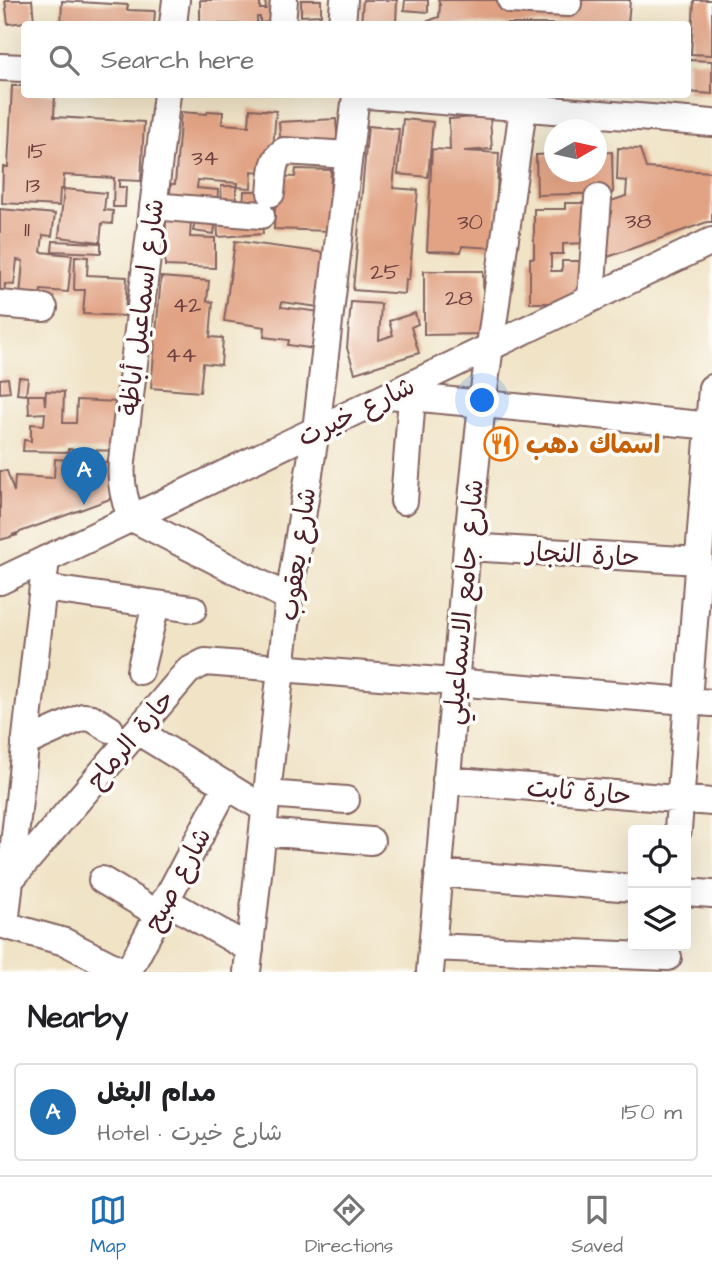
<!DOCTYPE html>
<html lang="en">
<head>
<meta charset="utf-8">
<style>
  body { margin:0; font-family:"Architects Daughter","Playpen Sans Arabic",sans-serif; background:#f6f6f6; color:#202124 }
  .controls { position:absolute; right:21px; bottom:21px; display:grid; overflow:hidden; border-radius:7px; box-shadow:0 7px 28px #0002 }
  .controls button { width:63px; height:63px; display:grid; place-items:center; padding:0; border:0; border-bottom:2px solid #e0e0e0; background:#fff; color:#202124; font:35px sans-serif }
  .compass { position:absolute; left:544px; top:119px; width:63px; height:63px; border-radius:50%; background:#fff; box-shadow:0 7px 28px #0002; rotate:81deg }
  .you { position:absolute; left:483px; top:401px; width:24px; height:24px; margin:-18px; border:5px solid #fff; border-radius:50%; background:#1a73e8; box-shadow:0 0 0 10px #1a73e833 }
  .badge { display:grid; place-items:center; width:46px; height:46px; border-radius:50%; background:#1f6fb2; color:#fff; font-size:23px; font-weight:700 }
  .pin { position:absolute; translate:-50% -58px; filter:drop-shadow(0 2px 4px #0008) }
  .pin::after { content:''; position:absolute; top:37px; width:24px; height:21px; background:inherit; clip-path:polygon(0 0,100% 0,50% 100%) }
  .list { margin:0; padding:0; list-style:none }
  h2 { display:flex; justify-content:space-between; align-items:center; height:91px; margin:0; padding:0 28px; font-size:30px }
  h2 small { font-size:23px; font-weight:400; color:#757577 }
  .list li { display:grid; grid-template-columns:46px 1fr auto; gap:21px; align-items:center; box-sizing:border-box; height:98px; margin:0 14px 14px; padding:0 14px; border:2px solid #e0e0e0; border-radius:7px }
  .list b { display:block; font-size:26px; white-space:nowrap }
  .list p { margin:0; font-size:23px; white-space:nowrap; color:#757577 }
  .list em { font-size:23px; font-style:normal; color:#757577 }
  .icon { flex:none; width:38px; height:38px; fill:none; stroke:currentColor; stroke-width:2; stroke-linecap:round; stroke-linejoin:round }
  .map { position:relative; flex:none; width:712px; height:972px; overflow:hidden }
  .search { position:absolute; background:#fff; box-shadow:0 7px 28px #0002; left:21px; right:21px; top:21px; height:77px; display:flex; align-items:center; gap:18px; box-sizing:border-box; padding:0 24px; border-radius:7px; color:#757577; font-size:26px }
  .sheet { height:203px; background:#fff }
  nav { display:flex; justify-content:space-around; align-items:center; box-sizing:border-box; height:98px; border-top:2px solid #e0e0e0; background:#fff; font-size:19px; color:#757577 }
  nav a { display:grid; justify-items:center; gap:4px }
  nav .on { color:#1f6fb2 }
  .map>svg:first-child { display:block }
  .building { fill:#e1a384 }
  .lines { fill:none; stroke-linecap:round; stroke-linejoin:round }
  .minor-casing { stroke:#846461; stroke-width:30 }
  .minor { stroke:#fff; stroke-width:26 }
  .labels { text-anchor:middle; stroke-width:7; stroke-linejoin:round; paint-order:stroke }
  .number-label { font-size:23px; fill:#704041 }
  .street-label { font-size:26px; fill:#4a1f2b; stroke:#fdfcf7 }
  .food-label { font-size:26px; font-weight:bold; fill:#c56008; stroke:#fdfcf7; text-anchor:start }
</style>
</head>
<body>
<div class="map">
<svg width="712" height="972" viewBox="0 0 712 972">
  <rect width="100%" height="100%" fill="#fdfcf7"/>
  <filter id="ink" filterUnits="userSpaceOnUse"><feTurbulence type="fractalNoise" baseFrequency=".0143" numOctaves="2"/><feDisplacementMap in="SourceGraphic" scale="14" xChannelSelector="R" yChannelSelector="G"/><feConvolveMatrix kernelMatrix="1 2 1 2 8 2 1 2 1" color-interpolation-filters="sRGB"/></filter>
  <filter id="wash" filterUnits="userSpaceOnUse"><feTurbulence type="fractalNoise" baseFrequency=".00686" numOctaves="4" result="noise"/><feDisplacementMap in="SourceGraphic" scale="28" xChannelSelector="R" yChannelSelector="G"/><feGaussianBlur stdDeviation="1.57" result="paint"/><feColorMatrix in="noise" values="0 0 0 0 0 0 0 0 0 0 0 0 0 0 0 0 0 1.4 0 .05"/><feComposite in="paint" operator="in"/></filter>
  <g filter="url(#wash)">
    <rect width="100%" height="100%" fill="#f0e3c6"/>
    <g id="blocks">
      <path class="building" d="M5 0H32L34 21 8 24Z
        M200 0H260V9H266L265 0H292L294 19 260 23V17H257V24H200Z
        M301 0H321V15L301 16Z
        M363 0H397L396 24H361Z
        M405 0H428V12L404 10Z
        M438 0H630L628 24H420L439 17 440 5Z
        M694 0H712V55L691 54Z
        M62 1 128 5 127 10 155 11 154 24H61Z
        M688 60 712 61V94L688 92Z
        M12 86H24V94H55L54 117 144 122 141 181 119 180V187H126L125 207H113L114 178 64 175 63 190 60 189 59 206 2 203 3 167H8Z
        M250 109 276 111 271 173 252 171 251 188 238 187V183L198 180 197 188 218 190 217 206 169 202 171 184H175L181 112 207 114 208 111 223 112 222 124 249 126Z
        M490 116 492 149 464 151 499 153 494 248 462 246 461 252 427 251 432 149 450 150 449 119Z
        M336 119 339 161 282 164 279 122Z
        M403 119 433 122 428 177 398 174Z
        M368 126 399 129 393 188 418 190 409 280 406 279 405 294 353 290Z
        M618 148 640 149 646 168 712 172V222H707L602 259 605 203 626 196 627 181 617 180Z
        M612 152 613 193 537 195 536 155 554 154V172H596V153Z
        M296 169 331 170 329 231 274 229 276 194 269 176 295 177Z
        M221 186H236V203L222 204Z
        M64 189 106 193 104 210 113 211 112 224 102 223 100 242 59 237Z
        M244 191H266L265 208 243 207Z
        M565 203H597L588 243 563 244V254H551V271H562V261H587V303H530V258H534V209H565Z
        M0 209 55 214 52 236 43 235 41 252 72 255 68 292 41 290 40 299 20 297 23 261 17 260 14 285 5 284 4 295H0Z
        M261 214 263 234 218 237 217 216Z
        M196 216 216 219 214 234 193 231Z
        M166 220H191L190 237 215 238V268L165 266Z
        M53 241 101 243V253L52 251Z
        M235 241 326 253 319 307 282 302 281 307 321 312 316 349 288 345 289 340 264 337 265 327 224 321Z
        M75 256 88 257 87 275 127 277 125 316 83 314 85 290H74Z
        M424 271H483L484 334 424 335Z
        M161 277 209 281 207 301 213 302 210 337 223 338 221 365 203 363 200 392 151 388Z
        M351 302 381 304 379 340 393 335 389 321 415 313 418 324 411 327 419 353 355 373 347 348Z
        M19 377 28 378 26 395 17 394Z
        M8 378 10 392 0 393V379Z
        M46 391 64 392 63 423H76L77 400 118 402 116 451 68 449V452L23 451 24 440 31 441V424L44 425 45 413 29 414 28 395H44L45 405Z
        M55 459 110 463 112 467 110 499 12 535H18L0 540V471H7L14 492 15 476 54 478Z"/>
    </g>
  </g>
  <g filter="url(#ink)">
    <use href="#blocks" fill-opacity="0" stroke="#846461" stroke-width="2"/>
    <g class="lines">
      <defs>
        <path id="minor" d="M511 0 568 3
          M173 24 176 0
          M282 24 284 0
          M342 24 344 0
          M0 67 24 68
          M167 94 122 461C120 482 123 499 132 518L289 598
          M356 94 712 123
          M271 193C273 179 271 159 284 151L349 155
          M153 206 261 215
          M591 298 598 198
          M0 304 44 308
          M390 395 712 426
          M404 501 412 397
          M467 547 699 561
          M0 581 712 241
          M43 588 193 609
          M140 671 156 604
          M137 731 265 809
          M25 743 83 717 92 718 110 729
          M446 780 712 802
          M267 794 346 800
          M678 830 712 388
          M263 832 371 841
          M438 873 633 888
          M10 880 188 671 205 662 712 703
          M102 880 158 914
          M686 892 712 894
          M165 900 250 949
          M0 924 65 942 124 972
          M5 925 46 559
          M432 947 668 957
          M128 972 227 785
          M247 972 289 598 316 430 356 95
          M430 972 467 547 482 404 525 94"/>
      </defs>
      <use href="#minor" class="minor-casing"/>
      <use href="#minor" class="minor"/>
    </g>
  </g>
  <defs>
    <symbol id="restaurant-ring" viewBox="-11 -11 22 22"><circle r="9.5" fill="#fdfcf7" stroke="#e8710a" stroke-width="1.5"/><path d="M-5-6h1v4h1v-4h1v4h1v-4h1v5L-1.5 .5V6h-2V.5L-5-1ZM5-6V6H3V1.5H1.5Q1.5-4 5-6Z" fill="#e8710a"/></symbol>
  </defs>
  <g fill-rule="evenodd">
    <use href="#restaurant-ring" x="482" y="425" width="38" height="38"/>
  </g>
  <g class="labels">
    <g class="number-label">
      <text x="37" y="158">15</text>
      <text x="205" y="165">34</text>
      <text x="33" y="192">13</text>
      <text x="638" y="228">38</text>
      <text x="470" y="229">30</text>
      <text x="27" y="236">11</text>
      <text x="385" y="279">25</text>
      <text x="459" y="305">28</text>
      <text x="187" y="312">42</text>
      <text x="181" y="362">44</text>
    </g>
    <g class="street-label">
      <text transform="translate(141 307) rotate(-83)" y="9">شارع اسماعيل أباظة</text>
      <text transform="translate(356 411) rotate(-26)" y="9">شارع خيرت</text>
      <text transform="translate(297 554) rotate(-82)" y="9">شارع يعقوب</text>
      <text transform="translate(583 554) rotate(3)" y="9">حارة النجار</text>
      <text transform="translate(463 602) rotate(-85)" y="9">شارع جامع الاسماعيلي</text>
      <text transform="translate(130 739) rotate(-50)" y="9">حارة الرماح</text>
      <text transform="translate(579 791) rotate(5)" y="9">حارة ثابت</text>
      <text transform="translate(177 879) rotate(-62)" y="9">شارع صبح</text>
    </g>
    <g class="food-label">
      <text x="526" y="453">اسماك دهب</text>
    </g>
  </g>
</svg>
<div class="controls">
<button><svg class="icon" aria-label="locate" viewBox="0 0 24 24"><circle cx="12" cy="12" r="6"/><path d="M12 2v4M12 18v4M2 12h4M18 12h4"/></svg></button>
<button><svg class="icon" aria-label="layers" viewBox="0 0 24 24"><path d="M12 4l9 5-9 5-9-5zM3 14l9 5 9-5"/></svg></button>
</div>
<svg class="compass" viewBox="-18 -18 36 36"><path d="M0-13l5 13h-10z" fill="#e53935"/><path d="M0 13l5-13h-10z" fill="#757577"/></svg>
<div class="you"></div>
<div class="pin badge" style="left:84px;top:505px">A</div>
<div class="search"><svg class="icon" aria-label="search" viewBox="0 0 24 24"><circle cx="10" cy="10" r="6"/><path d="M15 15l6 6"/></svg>Search here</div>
</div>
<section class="sheet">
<h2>Nearby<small></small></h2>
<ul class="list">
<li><span class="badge">A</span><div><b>مدام البغل</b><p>Hotel · شارع خيرت</p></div><em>150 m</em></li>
</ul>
</section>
<nav>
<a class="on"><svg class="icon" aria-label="map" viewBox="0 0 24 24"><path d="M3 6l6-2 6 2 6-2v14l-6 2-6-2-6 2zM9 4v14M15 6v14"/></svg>Map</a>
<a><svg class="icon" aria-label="directions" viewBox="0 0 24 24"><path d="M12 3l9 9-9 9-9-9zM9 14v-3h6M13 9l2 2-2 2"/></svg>Directions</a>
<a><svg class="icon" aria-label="saved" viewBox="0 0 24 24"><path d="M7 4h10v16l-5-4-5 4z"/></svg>Saved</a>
</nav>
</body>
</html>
